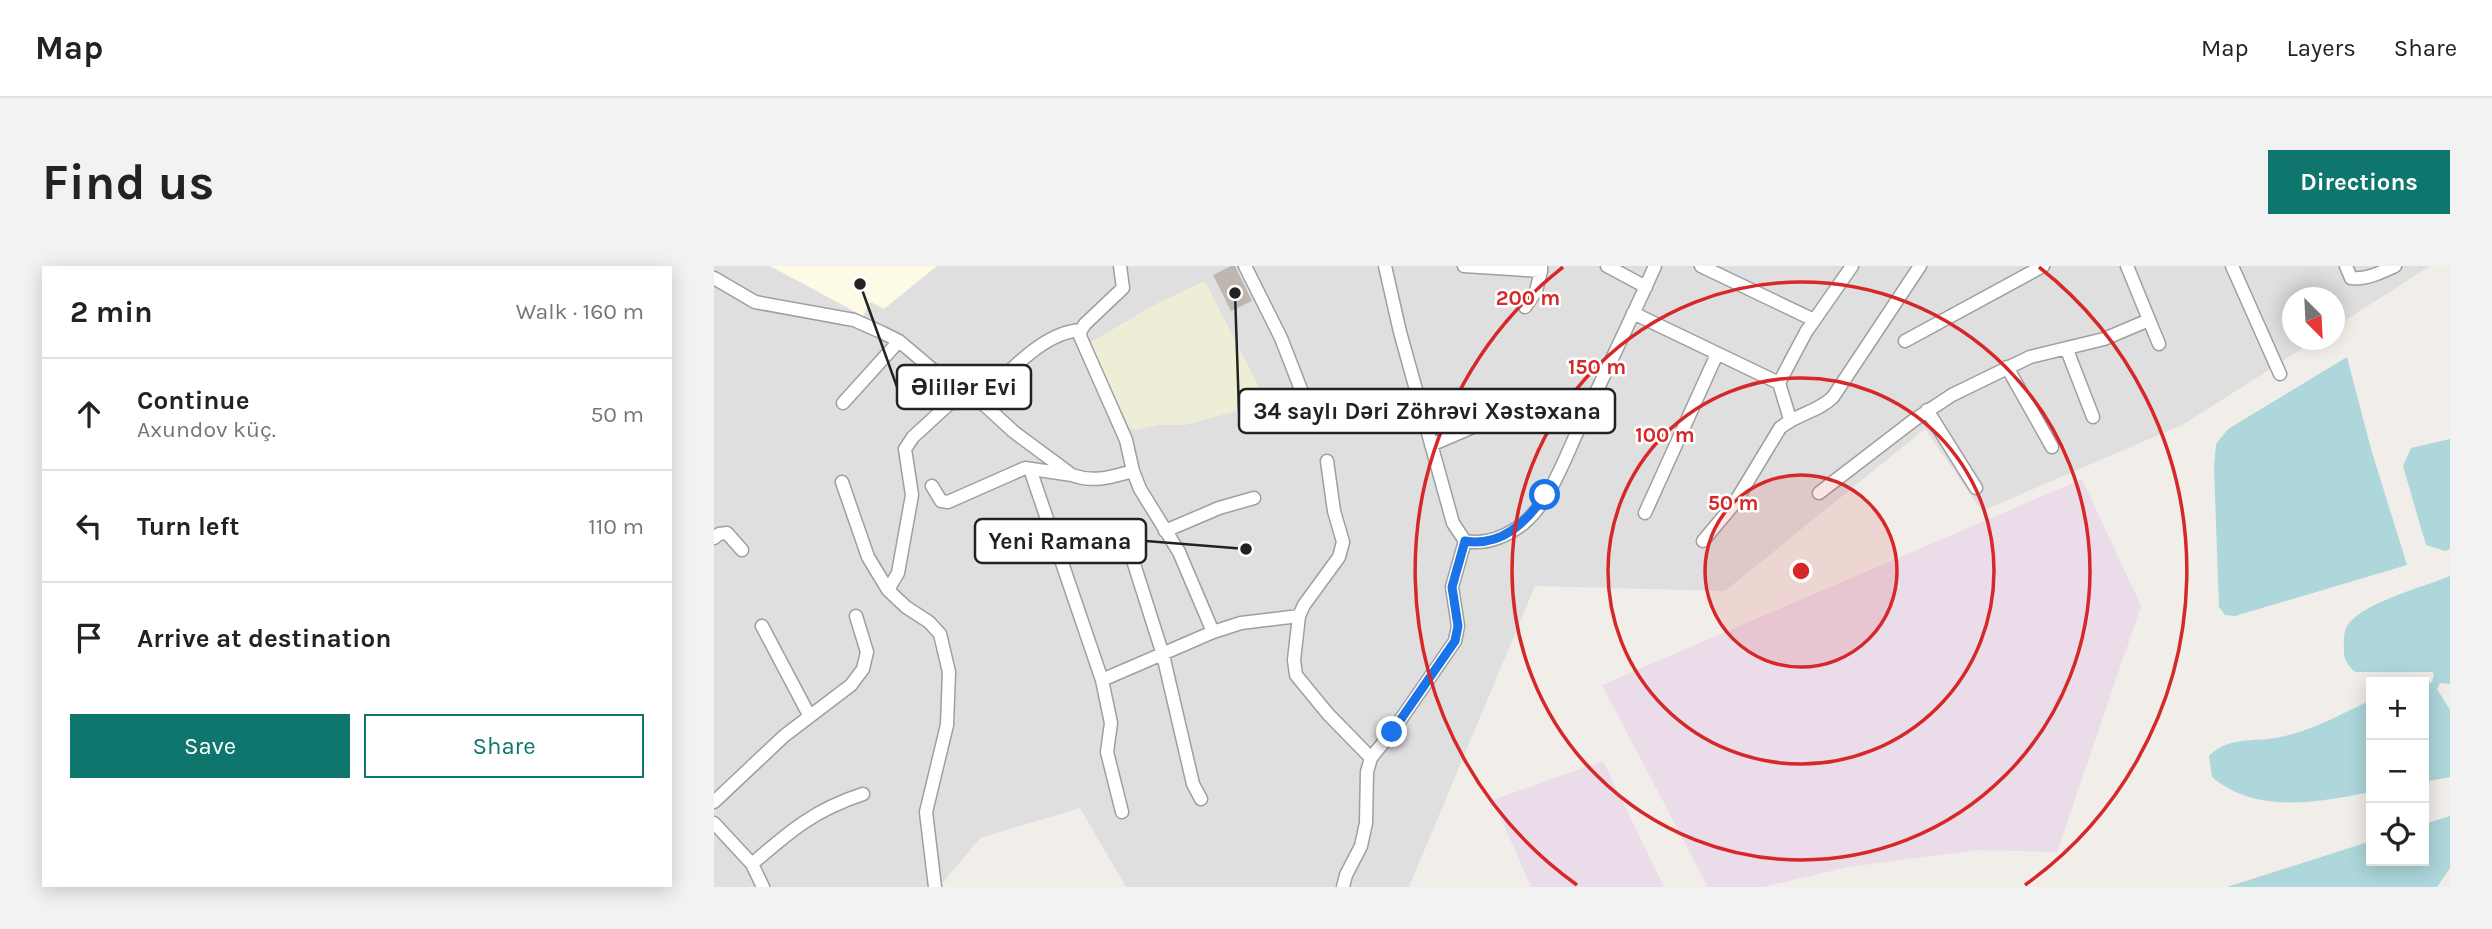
<!DOCTYPE html>
<html lang="en">
<head>
<meta charset="utf-8">
<style>
  body { margin:0; font-family:Karla,sans-serif; background:#f2f2f2; color:#222 }
  .controls { position:absolute; right:21px; bottom:21px; display:grid; overflow:hidden; border-radius:0px; box-shadow:0 4px 18px #0003 }
  .controls button { width:63px; height:63px; display:grid; place-items:center; padding:0; border:0; border-bottom:2px solid #e0e0e0; background:#fff; color:#222; font:35px sans-serif }
  .compass { position:absolute; left:1568px; top:21px; width:63px; height:63px; border-radius:50%; background:#fff; box-shadow:0 4px 18px #0003; rotate:156deg }
  .stop { position:absolute; width:21px; height:21px; margin:-16px; border:5px solid #1a73e8; border-radius:50%; background:#fff }
  .stop.end { background:#1a73e8; border-color:#fff; box-shadow:0 2px 7px #0008 }
  .list { margin:0; padding:0; list-style:none }
  h2 { display:flex; justify-content:space-between; align-items:center; height:91px; margin:0; padding:0 28px; font-size:30px }
  h2 small { font-size:23px; font-weight:400; color:#767676 }
  .list li { display:grid; grid-template-columns:46px 1fr auto; gap:21px; align-items:center; box-sizing:border-box; height:112px; padding:0 28px; border-top:2px solid #e0e0e0 }
  .list b { display:block; font-size:26px; white-space:nowrap }
  .list p { margin:0; font-size:23px; white-space:nowrap; color:#767676 }
  .list em { font-size:23px; font-style:normal; color:#767676 }
  .actions { display:flex; gap:14px; padding:21px 28px }
  .actions a { flex:1; padding:16px 0; border:2px solid #0f766e; border-radius:0px; text-align:center; font-size:24px; color:#0f766e }
  .actions .main { background:#0f766e; color:#fff }
  .icon { flex:none; width:38px; height:38px; fill:none; stroke:currentColor; stroke-width:2; stroke-linecap:round; stroke-linejoin:round }
  .map { position:relative; flex:none; width:1736px; height:621px; overflow:hidden; border-radius:0px }
  header { display:flex; align-items:center; gap:42px; box-sizing:border-box; height:98px; padding:0 35px; background:#fff; border-bottom:2px solid #e0e0e0 }
  header strong { font-size:33px }
  nav { display:flex; gap:38px; margin-inline-start:auto; font-size:24px }
  .intro { display:flex; align-items:center; justify-content:space-between; box-sizing:border-box; height:168px; padding:0 42px }
  h1 { margin:0; font-size:49px }
  .button { padding:18px 32px; border-radius:0px; background:#0f766e; color:#fff; font-size:24px; font-weight:700 }
  main { display:flex; gap:42px; padding:0 42px }
  aside { flex:1; background:#fff; border-radius:0px; box-shadow:0 4px 18px #0003 }
  .map>svg:first-child { display:block }
  .residential { fill:#e0dfdf }
  .industrial { fill:#eadce9 }
  .education { fill:#fdfae6 }
  .farmland { fill:#eeedd6 }
  .water { fill:#add7db }
  .building { fill:#bfb6b2 }
  .lines { fill:none; stroke-linecap:round; stroke-linejoin:round }
  .street-casing { stroke:#9f9f9f; stroke-width:15 }
  .street { stroke:#fff; stroke-width:12 }
  .route { stroke:#1a73e8; stroke-width:9 }
  .ring { fill:none; stroke:#d62828; stroke-width:3.5 }
  .centre { fill:#d62828; stroke:#fff; stroke-width:3.5 }
  .ring-label { font-size:21px; text-anchor:middle; font-weight:bold; fill:#d62828; stroke:#fff; stroke-width:5; stroke-linejoin:round; paint-order:stroke }
  .leader { fill:none; stroke:#222; stroke-width:2.5 }
  .callout-dot { fill:#222; stroke:#fff; stroke-width:2.5 }
  .callout { fill:#fff; stroke:#222; stroke-width:2.5 }
  .callout-label { font-size:23px; text-anchor:middle; font-weight:bold; fill:#222 }
</style>
</head>
<body>
<header>
<strong>Map</strong>
<nav><a>Map</a><a>Layers</a><a>Share</a></nav>
</header>
<div class="intro"><h1>Find us</h1><a class="button">Directions</a></div>
<main>
<aside>
<h2>2 min<small>Walk · 160 m</small></h2>
<ul class="list">
<li><svg class="icon" aria-label="ahead" viewBox="0 0 24 24"><path d="M12 20V5M6 11l6-6 6 6"/></svg><div><b>Continue</b><p>Axundov küç.</p></div><em>50 m</em></li>
<li><svg class="icon" aria-label="left" viewBox="0 0 24 24"><path d="M17 20v-9H6M10 6l-5 5 5 5"/></svg><div><b>Turn left</b></div><em>110 m</em></li>
<li><svg class="icon" aria-label="arrive" viewBox="0 0 24 24"><path d="M6 21V4h12l-3 4 3 4H6"/></svg><div><b>Arrive at destination</b></div></li>
</ul>
<div class="actions"><a class="main">Save</a><a>Share</a></div>
</aside>
<div class="map">
<svg width="1736" height="621" viewBox="0 0 1736 621">
  <rect width="100%" height="100%" fill="#f1ede9"/>
  <path class="residential" d="M0 0H1716L1621 61 1620 32H1578V74H1602L1470 158 1268 245 1211 163 1011 325 821 320 695 621H412L366 542 266 572 225 621H0Z"/>
  <path class="industrial" d="M1368 213 1427 340 1343 586 1264 584 1134 601 1049 621H994L888 419Z
    M889 495 950 621H817L779 534Z"/>
  <path class="education" d="M56 0H223L170 43 157 36 149 50Z"/>
  <path class="farmland" d="M491 15 553 137 471 159H444L422 164 415 161 376 77 436 41Z"/>
  <path class="water" d="M1633 91 1657 183 1693 299 1521 350 1511 349 1505 341 1500 201 1502 178 1514 163Z
    M1736 173V283L1731 285 1712 279 1689 200 1697 182Z
    M1736 310V418L1726 417 1723 423 1736 444V511L1710 516V418L1718 416 1720 408 1718 406H1641C1631 397 1629 390 1630 377 1630 372 1630 365 1633 360 1647 337 1710 321 1736 310Z
    M1657 434V526C1605 536 1543 549 1498 511L1495 490C1513 471 1537 476 1561 472 1597 466 1625 449 1657 434Z
    M1736 550V602L1723 621H1513L1657 575V595H1710V558Z"/>
  <path class="building" d="M517 0H521L538 35 517 45 499 9Z"/>
  <g class="lines">
    <defs>
      <path id="street" d="M406 0 409 22 371 58 367 64 366 70 412 174 419 205 426 223 465 286 499 366
        M531 0 567 72 600 157
        M671 0 686 66 739 257 751 275
        M750 0 827 5V0
        M893 0 932 21
        M987 0 1100 54
        M1413 0 1445 78
        M1518 0 1566 108
        M1632 0 1637 12C1652 14 1668 6 1681 0
        M0 12 41 36 140 54 167 66 185 75 218 103 265 134 300 166 358 209C380 217 397 211 419 205
        M811 41 822 25 827 5
        M919 47 1065 117
        M1191 75 1329 0
        M1353 84 1379 151
        M1293 101 1338 181
        M265 134C293 109 328 66 367 64
        M129 137 185 75
        M1213 144 1262 222
        M1076 153 1065 117 1092 66 1138 0
        M717 179 789 148
        M613 195 620 245 629 276 625 291 590 339 585 350 580 394 582 409 614 448 657 492
        M316 203 388 414 397 457 393 486 408 546
        M128 216 154 291 174 324
        M218 220 227 235 234 236 311 202 358 209
        M1105 227 1200 154 1238 129 1316 91 1390 73 1435 54
        M931 247 1003 88
        M451 265 505 242 540 232
        M0 272 5 268 13 267 28 284
        M751 275C773 279 792 271 810 257 837 234 851 191 866 160 891 107 917 54 941 0
        M989 275 1020 238 1066 162C1082 148 1104 146 1119 131L1206 0
        M415 282 449 389 479 518 487 533
        M48 360 95 449
        M388 414 499 366 527 357 585 350
        M0 536 70 470 137 419 149 403 153 386 142 350
        M0 557 38 598 49 621
        M38 598C76 565 100 544 149 528
        M221 621 212 546 233 459 235 406 226 368 215 356 192 341 174 324 184 307 198 229 191 183 199 171 249 125
        M629 621 632 609 647 580 652 557 653 506 657 492 678 466 741 375 744 360 738 321 751 275"/>
    </defs>
    <use href="#street" class="street-casing"/>
    <use href="#street" class="street"/>
  </g>
  <g class="lines">
    <path class="route" d="M678 466 741 375 744 360 738 321 751 275C787 281 812 257 831 229"/>
  </g>
  <circle cx="1087" cy="305" r="96" fill="#d62828" fill-opacity=".12"/>
  <g class="ring">
    <circle cx="1087" cy="305" r="96"/>
    <circle cx="1087" cy="305" r="193"/>
    <circle cx="1087" cy="305" r="289"/>
    <path d="M863 619A386 386 0 0 1 849 1M1325 1A386 386 0 0 1 1311 619"/>
  </g>
  <circle cx="1087" cy="305" r="10" class="centre"/>
  <g class="ring-label">
    <text x="814" y="39">200 m</text>
    <text x="883" y="108">150 m</text>
    <text x="951" y="176">100 m</text>
    <text x="1019" y="244">50 m</text>
  </g>
  <path class="leader" d="M146 18L183 121M521 27L525 145M532 283L432 275"/>
  <g class="callout-dot">
    <circle cx="146" cy="18" r="7"/>
    <circle cx="521" cy="27" r="7"/>
    <circle cx="532" cy="283" r="7"/>
  </g>
  <g class="callout">
    <rect x="183" y="99" width="134" height="44" rx="7"/>
    <rect x="525" y="123" width="376" height="44" rx="7"/>
    <rect x="261" y="253" width="171" height="44" rx="7"/>
  </g>
  <g class="callout-label">
    <text x="250" y="129">Əlillər Evi</text>
    <text x="713" y="153">34 saylı Dəri Zöhrəvi Xəstəxana</text>
    <text x="346" y="283">Yeni Ramana</text>
  </g>
</svg>
<div class="controls">
<button>+</button>
<button>−</button>
<button><svg class="icon" aria-label="locate" viewBox="0 0 24 24"><circle cx="12" cy="12" r="6"/><path d="M12 2v4M12 18v4M2 12h4M18 12h4"/></svg></button>
</div>
<svg class="compass" viewBox="-18 -18 36 36"><path d="M0-13l5 13h-10z" fill="#e53935"/><path d="M0 13l5-13h-10z" fill="#767676"/></svg>
<div class="stop" style="left:831px;top:229px"></div>
<div class="stop end" style="left:678px;top:466px"></div>
</div>
</main>
</body>
</html>
